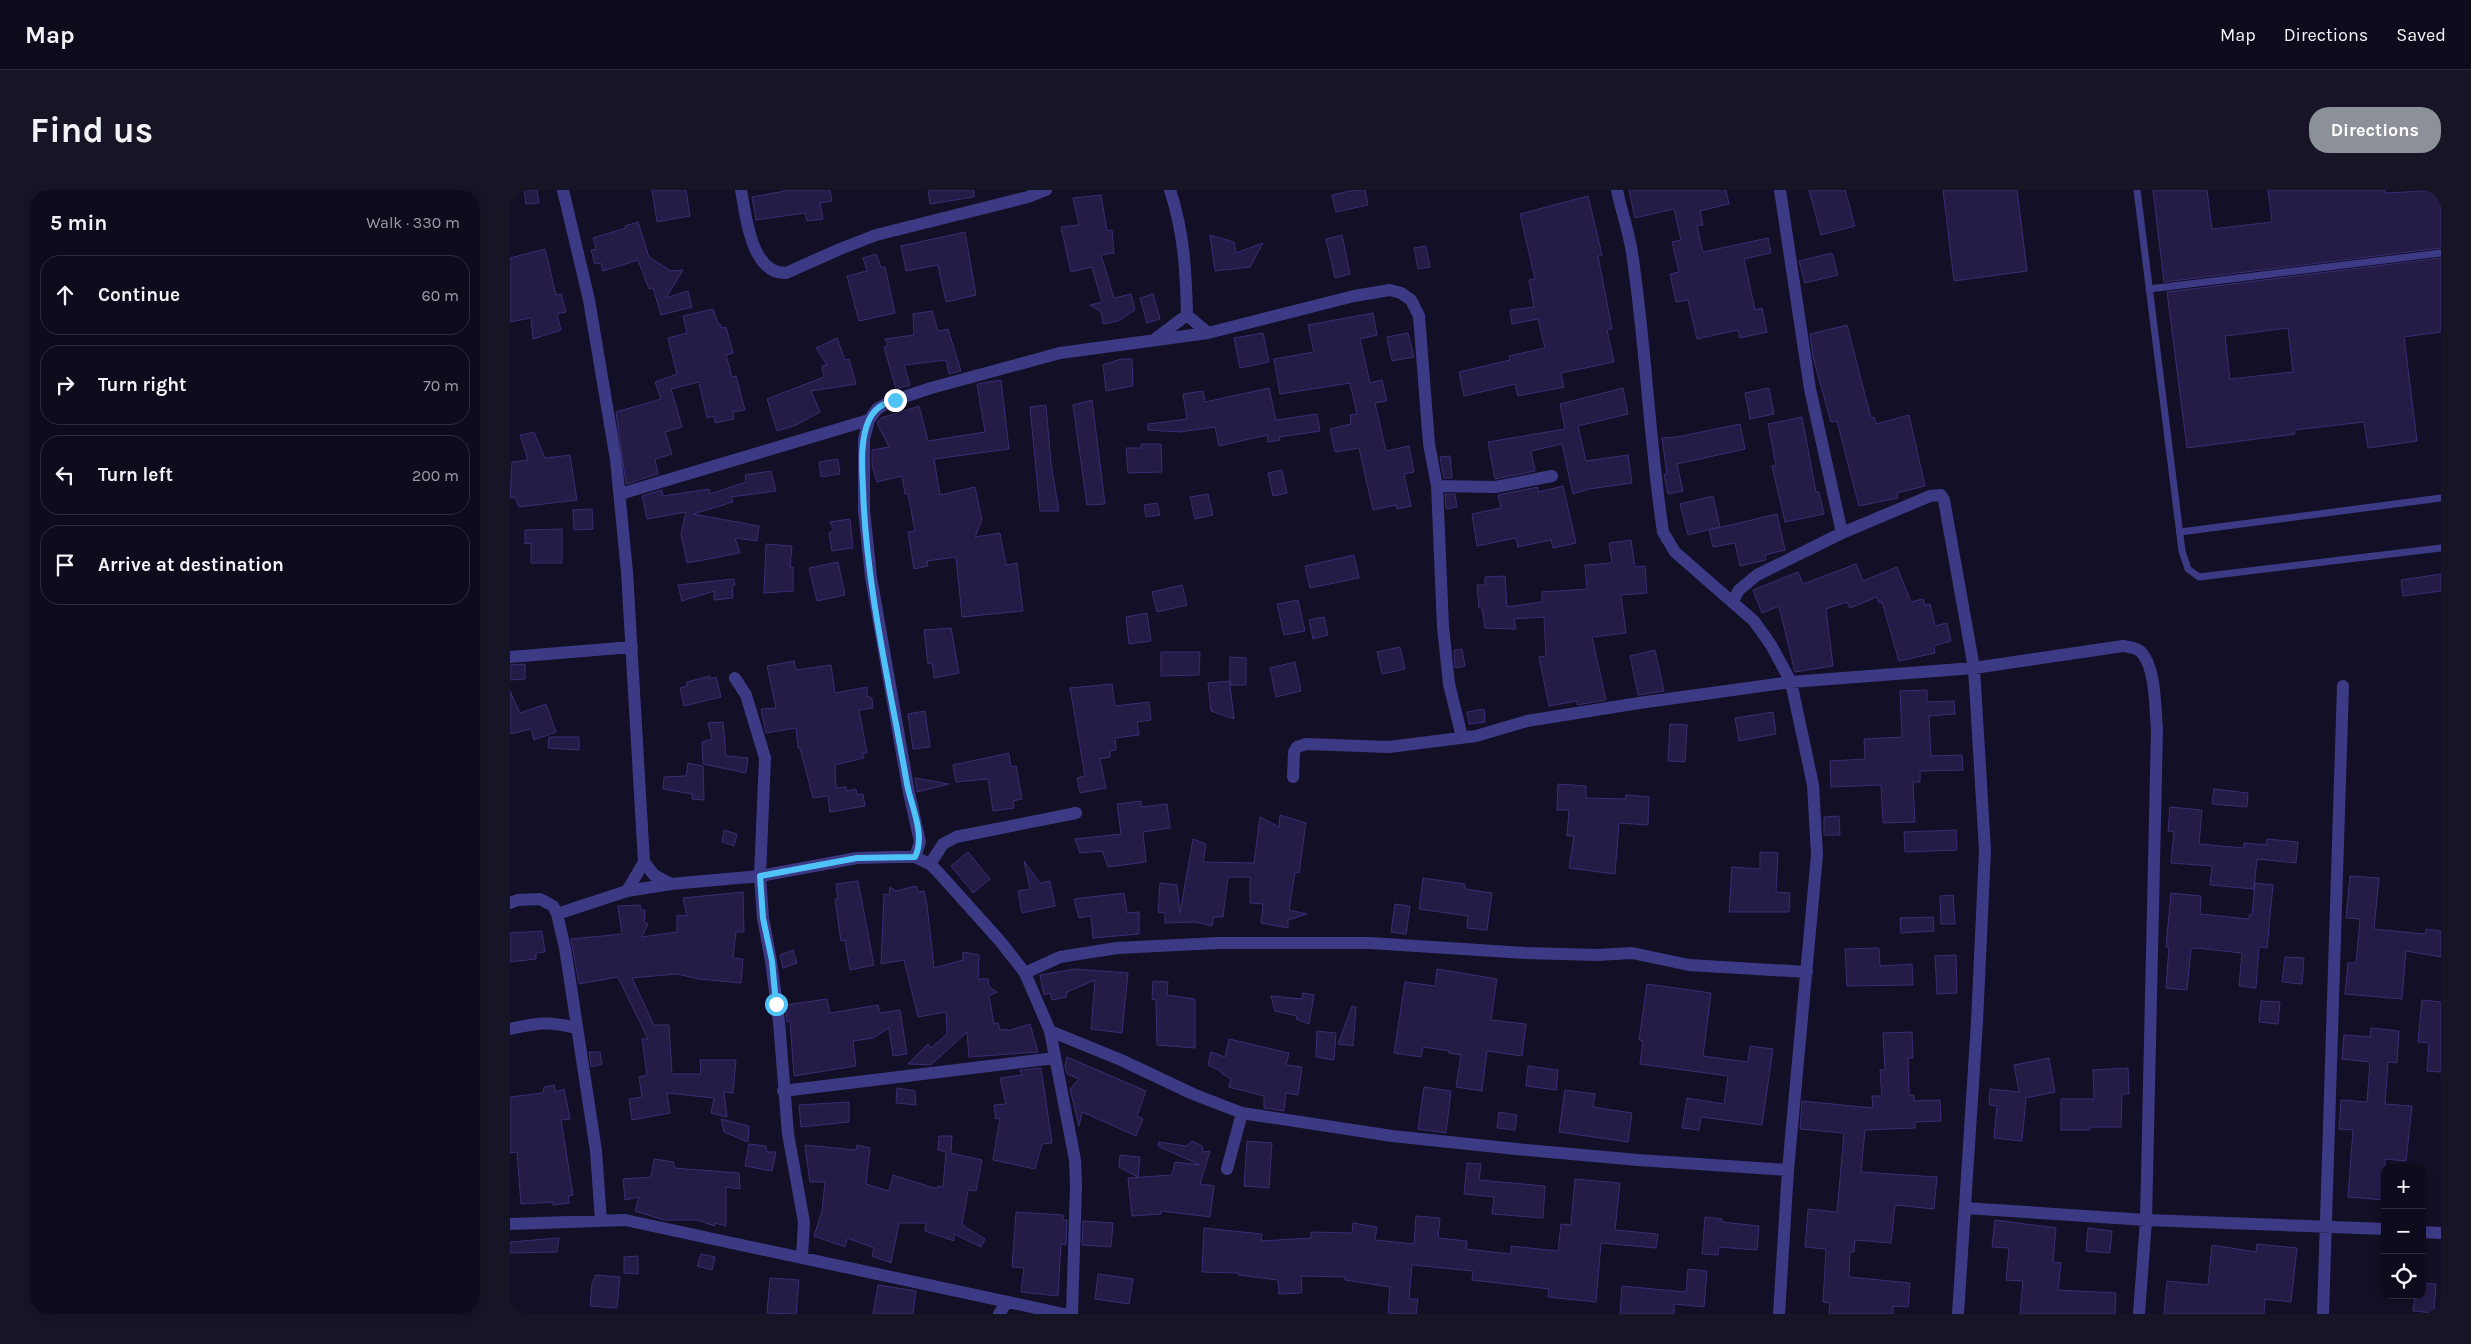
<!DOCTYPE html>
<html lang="en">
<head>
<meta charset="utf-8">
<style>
  body { margin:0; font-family:Karla,sans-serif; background:#171425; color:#f1f3f6 }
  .controls { position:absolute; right:15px; bottom:15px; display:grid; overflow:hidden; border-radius:10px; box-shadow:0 2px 8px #0003 }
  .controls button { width:45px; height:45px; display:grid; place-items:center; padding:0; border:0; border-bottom:1px solid #2e2b3b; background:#0e0b1c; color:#f1f3f6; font:25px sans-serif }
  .stop { position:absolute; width:15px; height:15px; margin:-11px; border:4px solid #4fc3f7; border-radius:50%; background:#fff }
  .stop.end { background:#4fc3f7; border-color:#fff; box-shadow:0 1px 5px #0008 }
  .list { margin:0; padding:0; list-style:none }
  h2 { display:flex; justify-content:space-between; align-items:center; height:65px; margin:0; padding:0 20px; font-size:21px }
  h2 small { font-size:16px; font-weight:400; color:#9b9ba3 }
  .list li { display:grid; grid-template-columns:32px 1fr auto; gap:15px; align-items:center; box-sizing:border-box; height:80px; margin:0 10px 10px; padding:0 10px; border:1px solid #2e2b3b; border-radius:20px }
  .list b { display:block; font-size:19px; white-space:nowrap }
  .list em { font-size:16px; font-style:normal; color:#9b9ba3 }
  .icon { flex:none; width:28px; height:28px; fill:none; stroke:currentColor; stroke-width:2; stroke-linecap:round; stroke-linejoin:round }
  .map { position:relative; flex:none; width:1931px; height:1124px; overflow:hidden; border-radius:20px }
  header { display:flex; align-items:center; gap:30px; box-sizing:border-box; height:70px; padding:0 25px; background:#0e0b1c; border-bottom:1px solid #2e2b3b }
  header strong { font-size:24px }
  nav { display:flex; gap:28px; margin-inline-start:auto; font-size:18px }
  .intro { display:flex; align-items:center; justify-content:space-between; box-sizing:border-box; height:120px; padding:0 30px }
  h1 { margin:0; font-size:35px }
  .button { padding:12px 22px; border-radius:20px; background:#8c9099; color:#fff; font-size:18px; font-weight:700 }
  main { display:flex; gap:30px; padding:0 30px }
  aside { flex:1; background:#0e0b1c; border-radius:20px; box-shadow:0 2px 8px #0003 }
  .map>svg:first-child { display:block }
  .building { fill:#241b47; stroke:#3b2d73; fill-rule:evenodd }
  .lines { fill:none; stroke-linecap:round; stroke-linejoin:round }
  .service { stroke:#3d3a85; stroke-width:7 }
  .minor { stroke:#3d3a85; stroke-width:12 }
  .route { stroke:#4fc3f7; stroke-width:6 }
</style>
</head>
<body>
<header>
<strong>Map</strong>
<nav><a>Map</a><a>Directions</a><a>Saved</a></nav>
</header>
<div class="intro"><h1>Find us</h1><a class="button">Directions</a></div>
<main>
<aside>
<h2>5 min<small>Walk · 330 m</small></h2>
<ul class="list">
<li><svg class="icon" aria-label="ahead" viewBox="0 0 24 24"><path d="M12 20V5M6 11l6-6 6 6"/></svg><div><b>Continue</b></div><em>60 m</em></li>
<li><svg class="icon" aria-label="right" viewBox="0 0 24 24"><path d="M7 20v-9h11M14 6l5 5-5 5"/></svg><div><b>Turn right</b></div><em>70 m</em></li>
<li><svg class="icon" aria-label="left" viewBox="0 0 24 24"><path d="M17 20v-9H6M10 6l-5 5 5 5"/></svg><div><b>Turn left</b></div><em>200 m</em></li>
<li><svg class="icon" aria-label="arrive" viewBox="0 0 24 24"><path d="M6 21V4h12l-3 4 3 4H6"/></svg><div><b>Arrive at destination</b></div></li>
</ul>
</aside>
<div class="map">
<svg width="1931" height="1124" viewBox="0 0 1931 1124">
  <rect width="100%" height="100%" fill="#130f26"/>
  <path class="building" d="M14 0H27L29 13 16 14Z
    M142 0H176L180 26 147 32Z
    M280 0H320L322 11 310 13 313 29 297 31 295 23 246 30 242 7Z
    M418 0H464V7L420 14Z
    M845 0H855L858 15 826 22 822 5Z
    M1119 0H1216L1219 14 1190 21 1193 35 1187 36 1193 62 1258 48 1261 63 1234 69 1245 120 1252 118 1257 142 1230 148 1228 140 1187 149 1178 110 1166 112 1160 84 1169 82 1162 52 1171 50 1164 19 1125 28Z
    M1299 0H1335L1345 36 1311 45Z
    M1433 0H1507L1517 81 1444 91Z
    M1643 0H1697L1702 39 1762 32 1758 0H1875V3L1931 0V58L1654 92Z
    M591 5 597 41 602 40 604 63 591 65 604 108 621 104 625 120 608 131 593 134 591 122 580 115 592 112 582 77 561 82 551 37 569 35 563 8Z
    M1078 6 1092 65 1088 66 1102 139 1097 140 1104 172 1051 183 1054 197 1008 206 1005 194 954 206 949 182 1000 170 999 166 1035 158 1028 129 1002 134 1000 120 1024 117 1019 90 1025 89 1010 24Z
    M128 32 139 67 161 81 173 80 156 108 178 101 182 117 151 125 143 98 139 99 128 70 93 81 91 73 85 74 81 60 86 59 83 48 116 38 115 36Z
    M455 42 466 105 436 112 428 75 396 81 391 56Z
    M700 45 724 52 726 63 753 53 740 77 705 81Z
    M832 45 840 84 825 88 816 49Z
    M916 56 920 77 908 79 904 58Z
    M35 59 46 105 51 104 56 122 47 124 51 140 23 149 21 128 0 132V68Z
    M1322 63 1328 85 1295 93 1289 71Z
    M366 64 371 77H375L385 123 349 131 337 86 357 81 353 68Z
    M1931 68V142L1894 147 1907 251 1858 258 1854 232 1784 240 1785 244 1677 258 1657 102ZM1778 138 1783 182 1720 189 1715 146Z
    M643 104 650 129 637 133 630 108Z
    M203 119 208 134H210L211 138 216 137 223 163 216 165 222 187 226 186 235 220 223 222 224 229 205 233 204 226 197 228 189 192 161 199 172 237 155 242 162 264 145 269 148 284 116 294 106 222 151 209 145 192 167 184 158 148 177 143 173 126Z
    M422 121 428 141 438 139 451 181 439 184 436 170 394 175 400 195 386 199 374 157 378 155 375 149 404 145 403 124Z
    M863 123 867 145 850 149 860 193 872 190 877 211 865 213 876 261 899 256 904 282 894 284 901 316 887 319 886 315 863 320 849 258 825 262 820 239 841 234 840 225 847 224 840 193 770 204 764 169 804 162 798 135Z
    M1337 135 1361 228 1364 227 1366 234 1399 225 1415 296 1387 303 1388 308 1349 316 1327 231 1321 232 1303 167 1300 144Z
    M753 143 759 172 730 178 724 148Z
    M898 143 904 167 882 171 877 147Z
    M327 148 335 170 339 169 346 194 301 201 310 222 286 235 267 241 257 209 314 187 312 176 317 175 306 158Z
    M611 169H622L623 196 596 201 593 175Z
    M491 190 499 259 424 269 430 305 465 297 472 330 465 347 490 343 496 375 507 373 513 421 452 427 446 367 417 371 418 376 404 379 398 342 405 341 398 304H395L392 286 367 292 362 275V260L379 257 367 233 371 228 409 216 418 251 475 242 467 194Z
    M759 198 766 230 807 224 810 241 769 247 770 250 758 252 757 245 709 256 705 237 670 242 638 240V234L677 229 673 204 693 201 695 212Z
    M1113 198 1118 224 1068 236 1076 271 1118 265 1122 293 1079 299 1063 304 1052 254 1021 261 1025 281 985 289 978 252 1055 239 1050 214Z
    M1259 198 1264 224 1240 229 1235 203Z
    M582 210 595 314 577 315 563 215Z
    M536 215 541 274 549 321H530L520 217Z
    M1292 227 1306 302H1309L1314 324 1275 332 1262 276 1266 275 1258 234Z
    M1230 234 1235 259 1167 274 1173 301 1158 304 1154 284H1157L1152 248 1167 247Z
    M24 242 35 268 60 265 67 310 9 317 5 307 0 308 2 272 18 270 10 245Z
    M631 254H651L652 282 618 283 616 258H631Z
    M940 266 942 288H934L930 267Z
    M328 269 330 284 311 287 309 272Z
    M772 280 777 303 763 306 758 283Z
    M261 281 266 301 221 307 223 312 183 324 249 336 247 351 225 348 230 363 177 373 171 344 176 322 137 329 132 306 152 300 153 306 199 299 200 304 236 292 235 285Z
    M1053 296 1066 353 1043 358 1041 350 1008 357 1006 348 967 356 962 324 991 318 988 305 1028 297V302Z
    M698 304 703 325 685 329 680 307Z
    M935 304H945L947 317 936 319Z
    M1203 306 1210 337 1178 345 1170 314Z
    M647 313 650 325 636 327 634 315Z
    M82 319 83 339 64 340 63 320Z
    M1267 324 1275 360 1255 365 1256 370 1230 376 1225 353 1203 357 1199 340Z
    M340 329 343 358 322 361 319 343 324 340 320 332Z
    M52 339V373H21V353L15 354V340Z
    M1121 350 1125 377 1135 376 1137 403 1111 405 1116 443 1082 447 1096 510 1067 515V511L1039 516 1029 467 1036 466 1034 427 1004 429 1006 439 975 438 972 418H969L967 395H975V387L995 386 997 417 1032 412V402L1077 399 1075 375 1102 373 1099 353Z
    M256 354 282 356 280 377H283V401L254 403Z
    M844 365 849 388 800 398 795 376Z
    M328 372 335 405 307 411 299 378Z
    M1346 374 1353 391 1387 377 1401 412 1413 409 1415 415 1420 414 1425 436 1437 433 1441 451 1424 456 1425 463 1389 471 1372 412 1369 413 1367 407 1340 418 1337 412 1316 419 1323 476 1285 482 1269 416 1252 423 1243 400 1288 382 1293 394Z
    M1931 384V401L1893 406 1891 390Z
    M224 389 225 395 222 396 223 408 204 410V401L172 411 168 395Z
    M672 395 677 415 647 422 642 402Z
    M788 410 795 441 774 445 767 414Z
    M637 423 641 451 619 454 616 427Z
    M814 427 818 445 803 449 799 430Z
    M441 438 449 483 424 488 422 472 418 474 414 440Z
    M890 457 895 479 872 484 867 462Z
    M952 459 955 476 945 478 944 460Z
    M1145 460 1154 501 1128 505 1120 466Z
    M651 462H690L689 485 651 486Z
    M720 467 736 468V495H720Z
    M284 471 286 480 321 475 325 503 357 497V506L362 508 363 518 349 520 357 563H352L354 568 325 575 326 598 336 597 337 601 346 599 347 605 353 604 355 616 320 622 318 606 303 608 290 558H288L286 538 256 543 251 519 266 518 257 476Z
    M785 472 791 501 766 507 760 478Z
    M15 474V489L0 490V475Z
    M200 486V489L206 487 211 507 174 516 170 498 177 496V492Z
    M720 491V495L724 529 701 521 698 493Z
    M602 494 605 516 639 512 641 530 627 532 629 545 605 548 606 560 600 561V567L590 569 596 598 570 603 567 588 575 586 560 498Z
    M1417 500V512L1444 511 1445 524 1419 526 1421 566 1452 565 1453 580 1410 581V592H1403L1405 632 1373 633 1371 595 1321 597 1320 571 1355 569 1354 549 1392 547 1390 501Z
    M0 501 10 523 36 514 46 542 24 550 21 539 0 544Z
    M974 519 975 532 959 534 957 522Z
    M415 521 420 557 403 559 398 524Z
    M1263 522 1266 544 1229 551 1225 528Z
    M213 532 216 566 238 568 236 583 193 574 192 552 202 549 198 533Z
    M1160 534 1177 535 1175 572 1158 571Z
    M39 547H69V560L38 558Z
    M499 563 501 577 506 576 512 609 503 611 504 618 483 621 478 589 446 592 443 575Z
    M178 573 193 576 194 610 182 609V604L153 599 154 587 176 586Z
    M405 588 439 594 407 602Z
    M1048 594 1076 596V608L1116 609V605L1139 607 1138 635 1109 633 1105 684 1059 678 1064 646H1057L1059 620H1047Z
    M1704 599 1738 603 1737 617 1702 614Z
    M631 611V617L657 614 660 638 633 642 636 672 598 677 592 661 570 663 565 649 611 644 607 614Z
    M1660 617 1692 620 1689 654 1734 658V653L1756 655 1757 649 1788 652 1786 673 1747 669 1744 699 1700 695 1702 676 1661 673 1664 642 1658 641Z
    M770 625 796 633 789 683 785 682 779 720 797 724 778 730V738L751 733 753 714 740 713V687H718L713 727H704L702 736 685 732 655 733V723L648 722 650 693 667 695 670 723 683 649 696 654 693 672 744 673 750 627 769 637Z
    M1329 626 1330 645H1314V627Z
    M214 640 227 644 224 656 212 652Z
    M1446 640 1447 660 1395 662 1394 642Z
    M458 662 480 689 463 703 441 676Z
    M1250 662 1268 663 1266 702 1280 703 1279 722H1219L1222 677 1250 679Z
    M514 671 530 693 540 691 545 716 512 723 508 701 520 699Z
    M1840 686 1869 688 1864 739 1915 744 1916 739 1931 741V767L1896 761 1892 809 1835 804 1838 773H1846L1850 729 1836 728Z
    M913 688 955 694V699L982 703 977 740 957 738 958 726 909 719Z
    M348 691 364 775 340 780 335 750 331 751 325 709H328L326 694Z
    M1745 693 1763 695 1757 758 1749 757 1746 798 1729 796 1732 763 1686 758 1681 759 1677 800 1656 798 1659 757H1656L1661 703 1691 706 1690 724 1739 729V725H1742Z
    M406 696 408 702 414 701 417 715 424 778 453 770V762L469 765 468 789H478L479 797 487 802 479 806 484 834 488 833 490 840 497 839V841L520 834 528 862 459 867 457 842 421 875 398 874 418 854 421 858 437 844 436 822 408 827 394 770 371 774 374 704 379 705 380 697 386 701Z
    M233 702 234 742H226L223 768 233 769 231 793 189 789 167 784 122 788 144 835H159L162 884H191L190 870H226L223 903 214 902 217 927 201 923 204 908 157 903 160 923 122 930 119 909 132 907 129 887 137 885 132 849H138L108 787 69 794 61 749 112 744 108 716 130 715 131 720H135L134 732 138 734 132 747 167 742V725L177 726 173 708Z
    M614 703 617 723 629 722V744L583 748 581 726 569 728 564 709Z
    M1443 705 1445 734H1431L1430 706Z
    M885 714 900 716 896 744 881 742Z
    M1423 727 1424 741 1391 743 1390 728Z
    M32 741 35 762 26 763V769L0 772V743Z
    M1369 758 1370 776 1402 774 1403 795 1337 796 1335 759Z
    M283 760 287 773 273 778 270 765Z
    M1446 765 1447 803 1427 804 1425 766Z
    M1775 767 1794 768 1792 794 1772 792Z
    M565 779 618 783 612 843 581 839 585 790 557 802 556 807 542 810 540 803 534 805 530 785Z
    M927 779 987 789 981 830 1016 834 1012 866 977 861 972 901 946 897 951 865 939 863 940 861 913 857 911 867 884 863 895 792 925 796Z
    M643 791 658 792 657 805 685 809V858L647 855 646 810 642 809Z
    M1137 794 1201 803 1193 866 1238 872 1240 856 1263 859 1252 935 1191 927 1189 940 1172 938 1177 908 1214 914 1218 886 1130 874 1133 851 1129 850Z
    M793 803 804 805 799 834 786 829 787 826 765 821 761 806 792 809Z
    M317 809 320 823 368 815 370 823 390 820 397 864 383 866 379 838 363 848 343 851 346 876 284 886 280 831 277 832 275 815Z
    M1912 810 1931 812V882L1917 881 1919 853 1908 852Z
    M1751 811 1770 812 1768 834 1749 832Z
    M842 816 846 817 843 856 828 854Z
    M1861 838 1889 841 1887 873 1878 872 1875 914 1902 916 1896 971 1875 969V1010L1838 1007 1843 940 1829 939 1831 910 1857 912 1860 872 1832 869 1834 845 1860 847Z
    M807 841 826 843 824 870 806 867Z
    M1402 842 1403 868H1398L1399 905H1404V911L1430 910 1431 931 1405 932V938L1355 940 1351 982 1427 987 1424 1019 1385 1015 1381 1053 1345 1050 1344 1062H1340L1339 1087 1400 1093 1398 1117 1383 1116V1124H1319L1320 1113 1313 1112 1316 1059 1295 1057 1298 1019 1327 1022 1334 943 1290 939 1292 911 1363 918 1362 906H1372L1370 880H1375L1373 843Z
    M719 849 779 863 776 875 792 877 788 905 776 903 774 921 754 918V906L719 897 721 889 711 883V881L698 875 701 862 715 867Z
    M79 862H90L92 874 81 877Z
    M557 867 636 901 627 926 633 929 626 946 572 922 569 936 560 899 569 889 557 884 555 876Z
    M1539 868 1545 902 1516 908 1512 951 1484 948 1487 916 1479 915 1480 899 1509 902 1504 875Z
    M1018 876 1048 880 1046 900 1016 896Z
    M531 878 542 953 532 954 525 979 483 970 490 928 486 929 484 915 496 914 490 888 512 885 510 880Z
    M1618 878 1619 904H1612L1611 937H1580V940H1551V909H1584L1583 880Z
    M44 895 46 902 54 899 60 929 51 930 63 1005 58 1006 59 1013 43 1015V1012L11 1014 7 962 0 963V907L33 903 34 897Z
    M914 897 941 901 936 943 908 939Z
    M387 898 405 901 406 915 386 913Z
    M1055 900 1085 904 1083 917 1122 923 1118 952 1049 942Z
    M339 912V932L291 937 289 915Z
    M989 922 1007 925 1005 940 987 938Z
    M211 929 239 936 238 952 214 942Z
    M429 946H442L441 963 472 970 466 1001 458 1000 452 1035 475 1049 471 1057 444 1044V1051L415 1041 416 1033H389L381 1073 362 1066 364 1058 337 1048 335 1057 304 1046 312 1021 315 992H300L295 955 346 960 347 955 360 958 356 994 379 1001 383 985 427 999 428 996 433 997 436 962 428 960Z
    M682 951 692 956 693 962 700 961 690 994 704 996 700 1027 651 1021V1024L622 1026 618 988 662 985 665 972 690 975 648 956 649 952 676 956Z
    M737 951 762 953 759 998 734 996Z
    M239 954 256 956 257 962H266L262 981 235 976Z
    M610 965 630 967 628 987 609 977Z
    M144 969 164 972V978L229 983 230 999 216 997V1036L205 1033V1036L187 1030H154L125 1021 129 1007 115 1010 113 989 141 987Z
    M957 973 971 974 969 990 1035 996 1033 1028 982 1024 984 1007 954 1004Z
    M1065 989 1110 993 1105 1040 1148 1044 1146 1058 1091 1053 1086 1112 1038 1107 1039 1099 962 1090 963 1081 902 1075 899 1109H908L906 1124H888L878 1123 880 1097 835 1090V1087L791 1086 792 1103 769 1104 768 1090 728 1085V1083L692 1082 694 1038 752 1044 751 1051 801 1048V1042L842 1043 843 1033 867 1037 865 1050 904 1054 906 1026 930 1028 928 1048 957 1051 956 1059 1001 1064V1056L1048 1061 1051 1034 1061 1035Z
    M506 1022 553 1025V1030H557L556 1055 551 1054 548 1106 511 1102 514 1078 502 1077Z
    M1195 1027 1212 1029V1032L1249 1036 1247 1060 1209 1057 1208 1065 1192 1064Z
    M1485 1030 1546 1038 1543 1072 1551 1073 1548 1100 1606 1103 1605 1124H1510L1513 1091 1496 1090 1499 1058 1482 1057Z
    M573 1031 603 1033 601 1057 572 1055Z
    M1578 1038 1602 1041 1600 1063 1576 1061Z
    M49 1048 47 1062 0 1063V1052Z
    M1747 1054 1787 1058 1781 1112 1755 1109 1754 1124H1654L1657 1091 1698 1095 1702 1055 1746 1062Z
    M191 1064 205 1067 202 1080 187 1076Z
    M128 1066V1084L114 1083V1067Z
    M1178 1079 1197 1081 1194 1117 1164 1114V1124H1110L1112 1096 1176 1102Z
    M588 1084 623 1089 619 1114 585 1109Z
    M86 1085 110 1087 107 1118 80 1116 82 1093Z
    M260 1088 289 1090 286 1124 257 1123Z
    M1912 1093 1926 1094 1924 1123 1903 1121 1905 1105H1912Z
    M368 1095 406 1101 403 1124H363Z"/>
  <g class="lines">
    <path class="service" d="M1627 0 1672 361 1678 379 1689 387 1931 358
      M1639 99 1931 63
      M1670 342 1931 308"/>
    <path class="minor" d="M53 0 79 110 106 270 117 382 134 672 144 685 161 694 250 686 347 668 383 667H405L420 674 428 682 490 751 515 783 540 841 565 970 566 996 562 1124
      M231 0C236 26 241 84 276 83L330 59 366 45 518 7 536 0
      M660 0C674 42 676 82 677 125L698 143
      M1107 0C1111 21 1119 41 1122 63 1136 155 1139 249 1153 342L1165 362 1244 431 1261 455 1281 492 1303 595 1307 665 1278 980 1269 1124
      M1270 0 1300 199 1332 343
      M645 149 677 125
      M927 296 985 297 1042 286
      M110 304 359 230
      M1222 412 1229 400 1247 385 1332 343 1420 306 1431 305 1434 310 1464 478 1475 660 1467 832 1448 1124
      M0 467 122 457
      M225 488 236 505 255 568 250 686 253 728 261 771 269 832 278 944 294 1032 292 1067
      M783 587 784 562 787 557 796 554 879 557 966 546 1017 531 1129 513 1281 492 1464 478 1613 456C1619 457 1626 457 1631 462 1646 477 1645 519 1647 539L1636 1030 1629 1124
      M405 667 410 652 399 603 361 387 354 320V249L359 230 367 219 379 212 421 198 550 163 698 143 844 106 880 100 891 103 901 110 909 126 919 254 927 296 933 437 939 494 952 547
      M420 674 433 654 446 647 566 623
      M117 701 134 672
      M0 713 8 710 30 709 43 716 47 724 55 758 86 961 91 1031
      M47 724 117 701 161 694
      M515 783 550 767 607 758 708 753H860L1015 763 1087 765 1122 763 1179 775 1297 782
      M0 839C28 833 37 831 66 838
      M540 841 611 870 683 904 732 923 882 946 1006 959 1128 970 1278 980
      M273 901 545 868
      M717 979 732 923
      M1455 1018 1636 1030 1875 1039
      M0 1034 115 1030 554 1124
      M1912 1042 1931 1043
      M489 1124 497 1112
      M1813 1124 1833 496"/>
  </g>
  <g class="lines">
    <path class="route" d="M266 814 262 771 253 728 250 686 347 668 405 667C416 645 401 616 397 594 380 496 356 397 353 298 352 276 350 250 359 230 364 219 373 213 385 210"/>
  </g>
</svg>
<div class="controls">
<button>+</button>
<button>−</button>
<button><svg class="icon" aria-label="locate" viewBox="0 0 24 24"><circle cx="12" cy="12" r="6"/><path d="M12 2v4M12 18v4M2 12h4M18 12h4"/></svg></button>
</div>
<div class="stop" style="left:266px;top:814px"></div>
<div class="stop end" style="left:385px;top:210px"></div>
</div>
</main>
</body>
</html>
